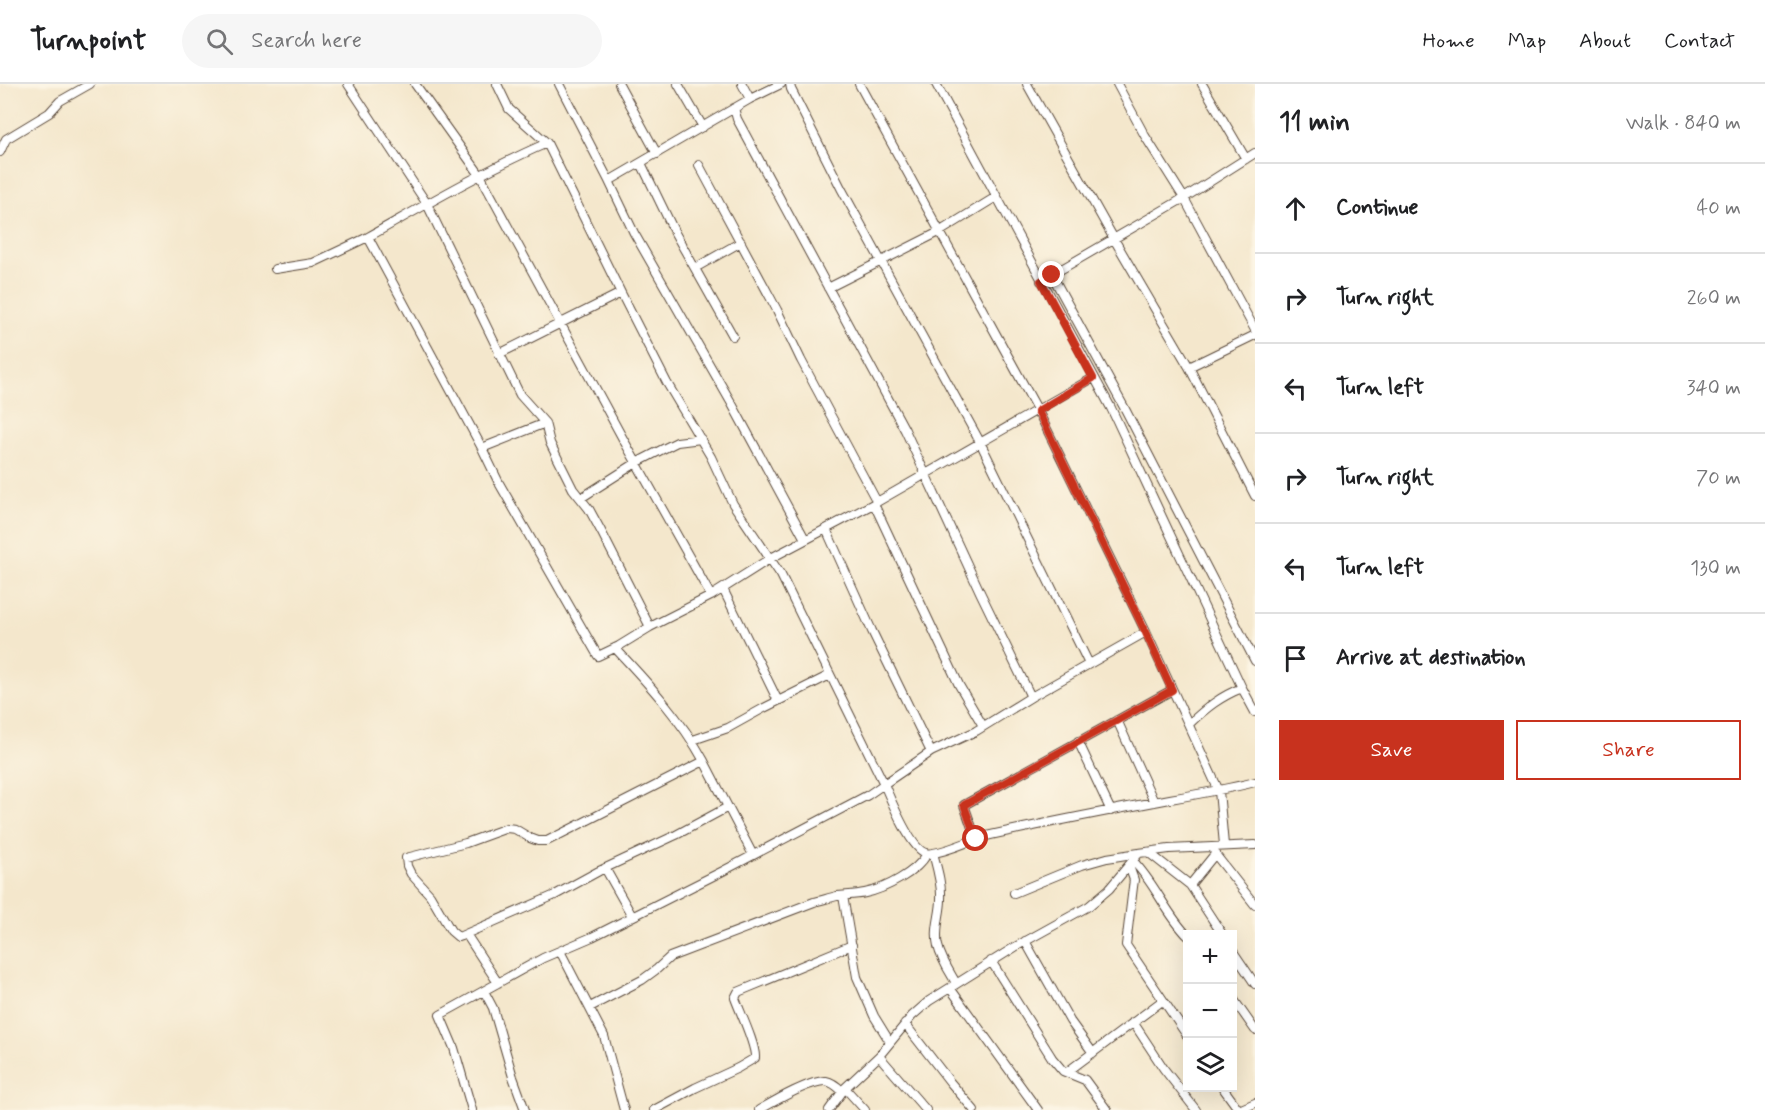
<!DOCTYPE html>
<html lang="en">
<head>
<meta charset="utf-8">
<style>
  body { margin:0; font-family:Mynerve,sans-serif; background:#f6f6f6; color:#202124 }
  .controls { position:absolute; right:18px; bottom:18px; display:grid; overflow:hidden; border-radius:0px; box-shadow:0 6px 24px #0002 }
  .controls button { width:54px; height:54px; display:grid; place-items:center; padding:0; border:0; border-bottom:2px solid #e0e0e0; background:#fff; color:#202124; font:30px sans-serif }
  .stop { position:absolute; width:18px; height:18px; margin:-14px; border:4px solid #c8321e; border-radius:50%; background:#fff }
  .stop.end { background:#c8321e; border-color:#fff; box-shadow:0 2px 6px #0008 }
  .list { margin:0; padding:0; list-style:none }
  h2 { display:flex; justify-content:space-between; align-items:center; height:78px; margin:0; padding:0 24px; font-size:26px }
  h2 small { font-size:20px; font-weight:400; color:#757577 }
  .list li { display:grid; grid-template-columns:39px 1fr auto; gap:18px; align-items:center; box-sizing:border-box; height:90px; padding:0 24px; border-top:2px solid #e0e0e0 }
  .list b { display:block; font-size:22px; white-space:nowrap }
  .list em { font-size:20px; font-style:normal; color:#757577 }
  .actions { display:flex; gap:12px; padding:18px 24px }
  .actions a { flex:1; padding:14px 0; border:2px solid #c8321e; border-radius:0px; text-align:center; font-size:21px; color:#c8321e }
  .actions .main { background:#c8321e; color:#fff }
  .icon { flex:none; width:33px; height:33px; fill:none; stroke:currentColor; stroke-width:2; stroke-linecap:round; stroke-linejoin:round }
  .map { position:relative; flex:none; width:1255px; height:1026px; overflow:hidden }
  header { display:flex; align-items:center; gap:36px; box-sizing:border-box; height:84px; padding:0 30px; background:#fff; border-bottom:2px solid #e0e0e0 }
  header strong { font-size:28px }
  nav { display:flex; gap:33px; margin-inline-start:auto; font-size:21px }
  .search { width:420px; height:54px; background:#f6f6f6; display:flex; align-items:center; gap:15px; box-sizing:border-box; padding:0 21px; border-radius:33px; color:#757577; font-size:22px }
  main { display:flex }
  aside { flex:1; background:#fff }
  .map>svg:first-child { display:block }
  .lines { fill:none; stroke-linecap:round; stroke-linejoin:round }
  .street-casing { stroke:#574638; stroke-width:10 }
  .street { stroke:#fff; stroke-width:8 }
  .route { stroke:#c8321e; stroke-width:8 }
</style>
</head>
<body>
<header>
<strong>Turnpoint</strong>
<div class="search"><svg class="icon" aria-label="search" viewBox="0 0 24 24"><circle cx="10" cy="10" r="6"/><path d="M15 15l6 6"/></svg>Search here</div>
<nav><a>Home</a><a>Map</a><a>About</a><a>Contact</a></nav>
</header>
<main>
<div class="map">
<svg width="1255" height="1026" viewBox="0 0 1255 1026">
  <rect width="100%" height="100%" fill="#fcf5e5"/>
  <filter id="ink" filterUnits="userSpaceOnUse"><feTurbulence type="fractalNoise" baseFrequency=".0167" numOctaves="2"/><feDisplacementMap in="SourceGraphic" scale="12" xChannelSelector="R" yChannelSelector="G"/><feConvolveMatrix kernelMatrix="1 2 1 2 8 2 1 2 1" color-interpolation-filters="sRGB"/></filter>
  <filter id="wash" filterUnits="userSpaceOnUse"><feTurbulence type="fractalNoise" baseFrequency=".008" numOctaves="4" result="noise"/><feDisplacementMap in="SourceGraphic" scale="24" xChannelSelector="R" yChannelSelector="G"/><feGaussianBlur stdDeviation="1.35" result="paint"/><feColorMatrix in="noise" values="0 0 0 0 0 0 0 0 0 0 0 0 0 0 0 0 0 1.4 0 .05"/><feComposite in="paint" operator="in"/></filter>
  <g filter="url(#wash)">
    <rect width="100%" height="100%" fill="#f4e7cc"/>
  </g>
  <g filter="url(#ink)">
    <g class="lines">
      <defs>
        <path id="street" d="M348 0 427 120 520 311 545 339 482 364 368 153C427 120 485 86 547 59
          M415 0 480 91 623 355 711 512
          M497 0 509 25 547 59 621 209 499 270
          M559 0 609 97 750 15 781 0
          M619 0 657 70
          M678 0 703 43
          M742 0 750 15
          M790 0 791 5 841 104 980 358 1089 580
          M859 0 1038 327 1146 548 1219 707 1224 761
          M936 0 1111 324 1242 604 1255 628
          M1027 0 1114 155 1189 283 1255 412
          M1117 0 1145 52 1184 114 1255 246
          M1202 0 1246 75
          M734 24 737 35 905 346 980 508 1031 613
          M0 68 6 55 49 29 60 17 90 0
          M641 79 675 149 733 252
          M699 81 777 226 801 276 877 418
          M609 97 634 149 732 320 805 455
          M695 184 741 158
          M275 185 313 179 368 153
          M1052 191 1125 325 1255 577
          M1041 197 1184 114 1255 69
          M828 204 939 148 996 113
          M1189 283 1255 251
          M545 339 550 359 573 405 589 425 601 447 650 543
          M482 364 499 399 598 572 619 562 650 543 711 512 771 474 877 418 1093 294
          M581 414 636 379 663 365 677 358 701 355
          M874 420 959 601 983 642
          M826 445 872 547 931 668
          M723 505 778 617
          M1146 548 1031 613 976 647 931 668 884 700C890 714 911 766 926 769 937 772 969 757 982 753 1044 739 1107 727 1170 715 1199 710 1227 705 1255 698
          M615 564C648 599 681 635 704 677
          M1117 636 1154 718
          M1189 640C1206 624 1221 612 1242 604
          M693 656 728 644 764 624 830 591
          M1078 657 1111 727
          M728 723 676 751 599 787 555 811 461 852 458 853 451 847 430 811 411 790 407 782 406 774 466 759 507 744 515 745 530 754 538 757H547L704 677 753 771
          M976 755 964 721 1172 606
          M1148 768 1190 801 1222 850
          M933 769C937 784 942 800 941 815 941 831 934 845 938 862 941 875 949 887 956 899
          M1215 770 1255 821
          M1133 777C1155 799 1166 830 1188 852
          M1129 782 1134 796 1133 803 1126 861 1188 953
          M605 784 632 832
          M1190 801 1215 770 1214 766
          M1014 809 1082 781 1107 774 1139 769
          M843 812 857 893 874 932 890 958
          M466 850 498 899
          M1025 857 1070 937 1093 969
          M1232 866 1255 900
          M560 867 604 952 624 1026
          M991 877 1052 974 1063 987 1085 996 1107 1026
          M950 904 1038 1026
          M484 907 493 924 513 993 525 1026
          M1232 913 1255 946
          M590 923 642 896 657 885 670 873 814 818C822 816 829 814 837 812 846 811 856 811 865 809 885 805 917 788 927 770
          M1133 938 1164 985 1196 1026
          M905 940 950 998 974 1026
          M879 972 926 1026
          M1067 988 1162 917
          M845 1004 865 1026
          M1223 1004 1239 1026 1255 1019
          M472 1026 454 964 440 931 543 874 592 853 721 788 868 711 884 700 781 491 733 420 711 373 667 299 621 209
          M654 1026 695 1004 738 984 755 974C756 961 740 928 735 914L738 908 852 861
          M759 1026C773 1018 810 996 826 997 832 998 838 1003 842 1007
          M829 1026 845 1004 879 972 912 932 929 917 1015 863 1089 822 1109 805 1139 769 1169 765 1255 761"/>
      </defs>
      <use href="#street" class="street-casing"/>
      <use href="#street" class="street"/>
    </g>
  </g>
  <g class="lines" filter="url(#ink)">
    <path class="route" d="M976 755 964 721 1172 606 1146 549 1038 327 1093 294 1041 197 1052 191"/>
  </g>
</svg>
<div class="controls">
<button>+</button>
<button>−</button>
<button><svg class="icon" aria-label="layers" viewBox="0 0 24 24"><path d="M12 4l9 5-9 5-9-5zM3 14l9 5 9-5"/></svg></button>
</div>
<div class="stop" style="left:976px;top:755px"></div>
<div class="stop end" style="left:1052px;top:191px"></div>
</div>
<aside>
<h2>11 min<small>Walk · 840 m</small></h2>
<ul class="list">
<li><svg class="icon" aria-label="ahead" viewBox="0 0 24 24"><path d="M12 20V5M6 11l6-6 6 6"/></svg><div><b>Continue</b></div><em>40 m</em></li>
<li><svg class="icon" aria-label="right" viewBox="0 0 24 24"><path d="M7 20v-9h11M14 6l5 5-5 5"/></svg><div><b>Turn right</b></div><em>260 m</em></li>
<li><svg class="icon" aria-label="left" viewBox="0 0 24 24"><path d="M17 20v-9H6M10 6l-5 5 5 5"/></svg><div><b>Turn left</b></div><em>340 m</em></li>
<li><svg class="icon" aria-label="right" viewBox="0 0 24 24"><path d="M7 20v-9h11M14 6l5 5-5 5"/></svg><div><b>Turn right</b></div><em>70 m</em></li>
<li><svg class="icon" aria-label="left" viewBox="0 0 24 24"><path d="M17 20v-9H6M10 6l-5 5 5 5"/></svg><div><b>Turn left</b></div><em>130 m</em></li>
<li><svg class="icon" aria-label="arrive" viewBox="0 0 24 24"><path d="M6 21V4h12l-3 4 3 4H6"/></svg><div><b>Arrive at destination</b></div></li>
</ul>
<div class="actions"><a class="main">Save</a><a>Share</a></div>
</aside>
</main>
</body>
</html>
